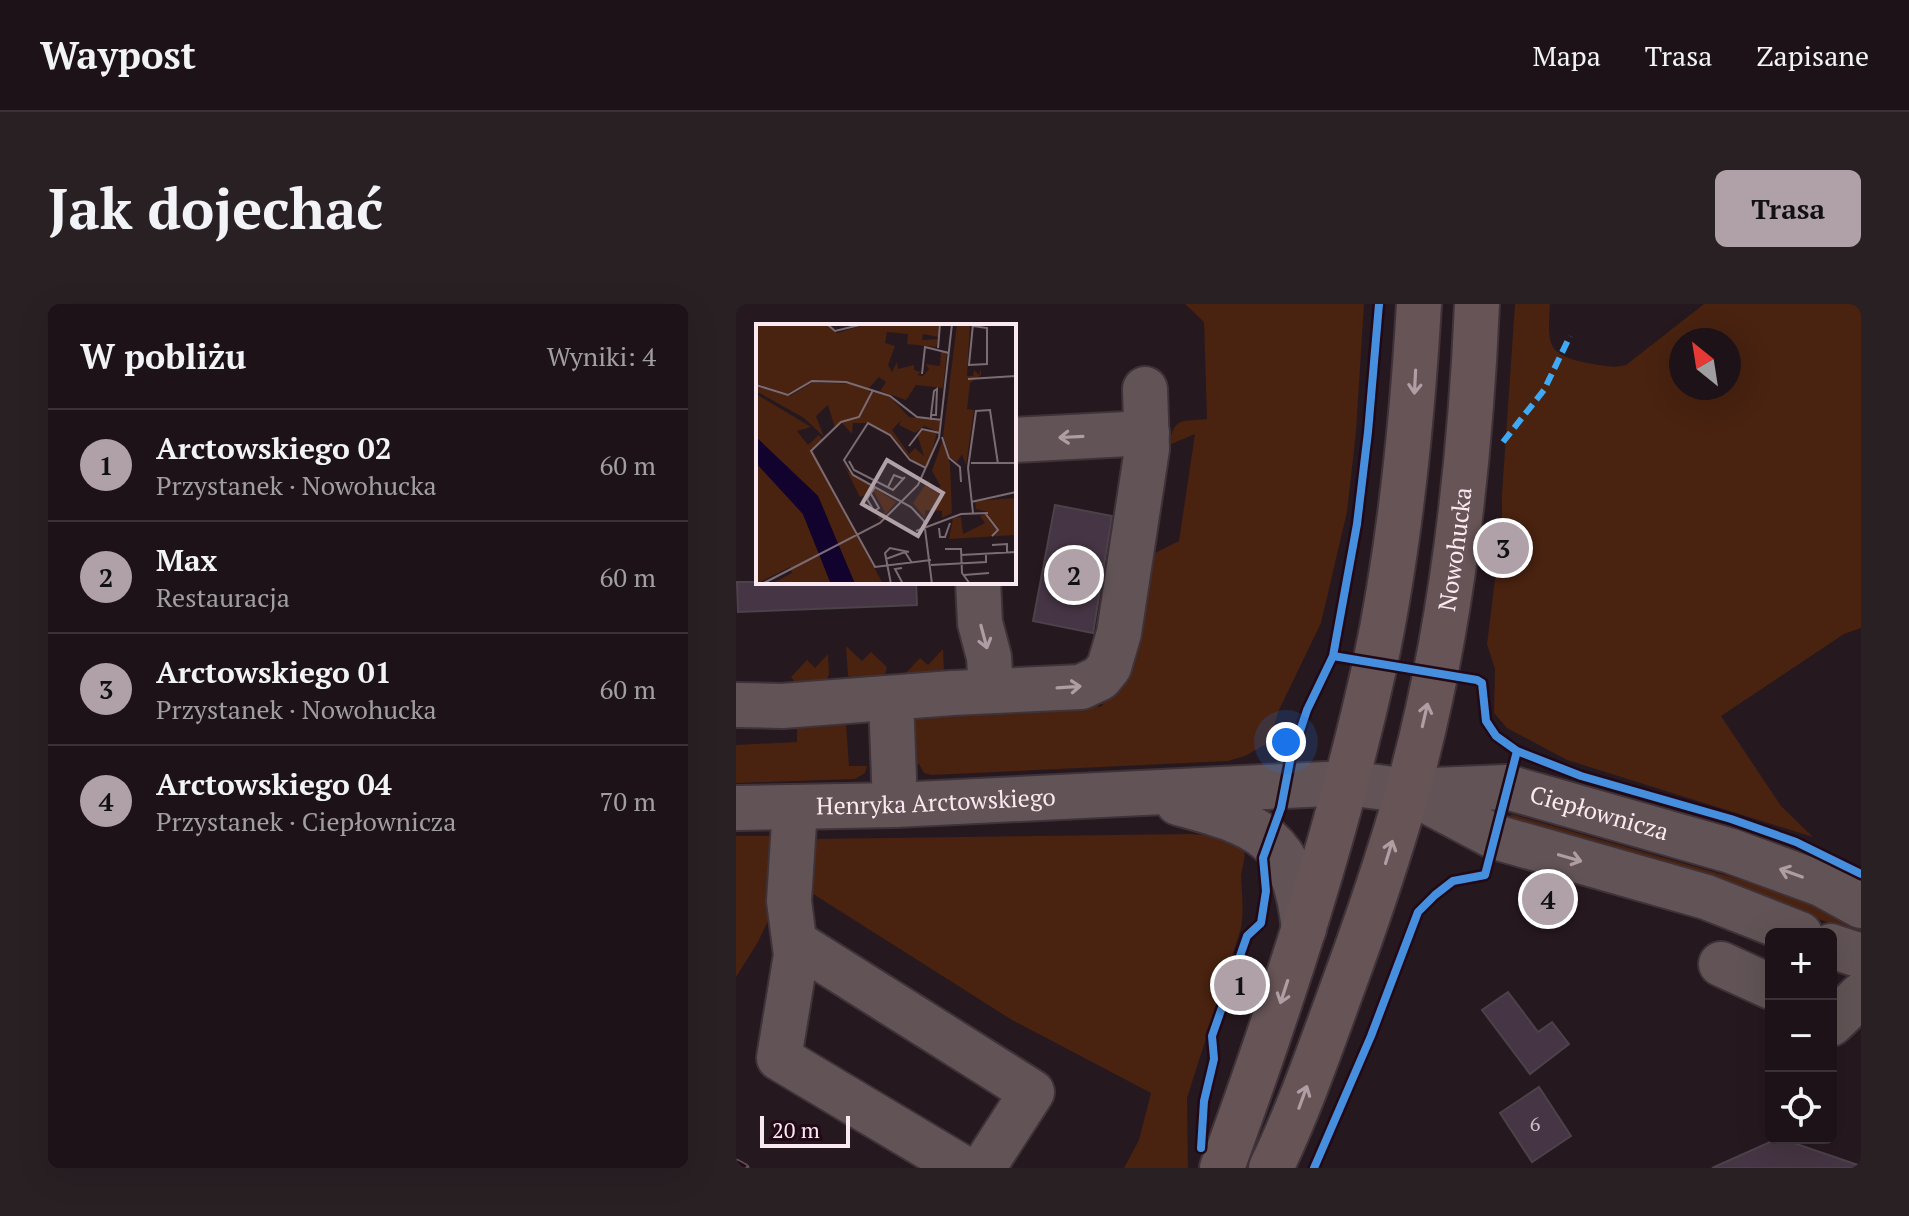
<!DOCTYPE html>
<html lang="pl">
<head>
<meta charset="utf-8">
<style>
  body { margin:0; font-family:"PT Serif",serif; background:#292024; color:#f1f3f6 }
  .controls { position:absolute; right:24px; bottom:24px; display:grid; overflow:hidden; border-radius:12px; box-shadow:0 8px 32px #0002 }
  .controls button { width:72px; height:72px; display:grid; place-items:center; padding:0; border:0; border-bottom:2px solid #3a3236; background:#1c1217; color:#f1f3f6; font:40px sans-serif }
  .compass { position:absolute; left:933px; top:24px; width:72px; height:72px; border-radius:50%; background:#1c1217; box-shadow:0 8px 32px #0002; rotate:330deg }
  .scale { position:absolute; left:24px; bottom:20px; width:90px; box-sizing:border-box; padding-left:8px; border:4px solid #fbe9f1; border-top:0; font-size:22px; line-height:28px; white-space:nowrap; color:#fbe9f1; -webkit-text-stroke:6px #220917; paint-order:stroke }
  .you { position:absolute; left:550px; top:438px; width:28px; height:28px; margin:-20px; border:6px solid #fff; border-radius:50%; background:#1a73e8; box-shadow:0 0 0 12px #1a73e833 }
  .badge { display:grid; place-items:center; width:52px; height:52px; border-radius:50%; background:#b0a0a8; color:#111; font-size:26px; font-weight:700 }
  .pin { position:absolute; translate:-50% -50%; border:4px solid #fff; box-shadow:0 2px 8px #0006 }
  .list { margin:0; padding:0; list-style:none }
  h2 { display:flex; justify-content:space-between; align-items:center; height:104px; margin:0; padding:0 32px; font-size:34px }
  h2 small { font-size:26px; font-weight:400; color:#a09ea1 }
  .list li { display:grid; grid-template-columns:52px 1fr auto; gap:24px; align-items:center; box-sizing:border-box; height:112px; padding:0 32px; border-top:2px solid #3a3236 }
  .list b { display:block; font-size:30px; white-space:nowrap }
  .list p { margin:0; font-size:26px; white-space:nowrap; color:#a09ea1 }
  .list em { font-size:26px; font-style:normal; color:#a09ea1 }
  .icon { flex:none; width:44px; height:44px; fill:none; stroke:currentColor; stroke-width:2; stroke-linecap:round; stroke-linejoin:round }
  .map { position:relative; flex:none; width:1125px; height:864px; overflow:hidden; border-radius:12px }
  header { display:flex; align-items:center; gap:48px; box-sizing:border-box; height:112px; padding:0 40px; background:#1c1217; border-bottom:2px solid #3a3236 }
  header strong { font-size:38px }
  nav { display:flex; gap:44px; margin-inline-start:auto; font-size:28px }
  .intro { display:flex; align-items:center; justify-content:space-between; box-sizing:border-box; height:192px; padding:0 48px }
  h1 { margin:0; font-size:56px }
  .button { padding:20px 36px; border-radius:12px; background:#b0a0a8; color:#111; font-size:28px; font-weight:700 }
  main { display:flex; gap:48px; padding:0 48px }
  aside { flex:1; background:#1c1217; border-radius:12px; box-shadow:0 8px 32px #0002 }
  .map>svg:first-child { display:block }
  .green { fill:#492210; fill-rule:evenodd }
  .building { fill:#463544; stroke:#4c424a; stroke-width:2 }
  .lines { fill:none; stroke-linecap:round; stroke-linejoin:round }
  .minor-casing { stroke:#3f3238; stroke-width:48 }
  .major-casing { stroke:#3f3238; stroke-width:48 }
  .minor { stroke:#625456; stroke-width:44 }
  .major { stroke:#665457; stroke-width:44 }
  .rail-casing { stroke:#5d5155; stroke-width:9 }
  .rail { stroke:#220917; stroke-width:6; stroke-dasharray:18; stroke-linecap:butt }
  .quiet { stroke:#3fa9f5; stroke-width:6; stroke-dasharray:12 6; stroke-linecap:butt }
  .cycleway-casing { stroke:#220917; stroke-width:13 }
  .cycleway { stroke:#468fdf; stroke-width:8 }
  .oneway { stroke:#b09ea4 }
  .oneway2 { stroke:#ae9ea4 }
  .labels { text-anchor:middle; stroke-width:7; stroke-linejoin:round; paint-order:stroke }
  .number-label { font-size:20px; fill:#cebcc6 }
  .street-label { font-size:24px; fill:#fbe9f1; stroke:#220917 }
  .inset-road { fill:none; stroke:#7b6c73; stroke-width:2 }
  .view { fill:#b0a0a8; fill-opacity:0.15; stroke:#b0a0a8; stroke-width:4 }
  .inset-edge { fill:none; stroke:#fbe9f1; stroke-width:4 }
</style>
</head>
<body>
<header>
<strong>Waypost</strong>
<nav><a>Mapa</a><a>Trasa</a><a>Zapisane</a></nav>
</header>
<div class="intro"><h1>Jak dojechać</h1><a class="button">Trasa</a></div>
<main>
<aside>
<h2>W pobliżu<small>Wyniki: 4</small></h2>
<ul class="list">
<li><span class="badge">1</span><div><b>Arctowskiego 02</b><p>Przystanek · Nowohucka</p></div><em>60 m</em></li>
<li><span class="badge">2</span><div><b>Max</b><p>Restauracja</p></div><em>60 m</em></li>
<li><span class="badge">3</span><div><b>Arctowskiego 01</b><p>Przystanek · Nowohucka</p></div><em>60 m</em></li>
<li><span class="badge">4</span><div><b>Arctowskiego 04</b><p>Przystanek · Ciepłownicza</p></div><em>70 m</em></li>
</ul>
</aside>
<div class="map">
<svg width="1125" height="864" viewBox="0 0 1125 864">
  <rect width="100%" height="100%" fill="#26181f"/>
  <path class="green" d="M449 0H628L620 128 611 208 585 319 543 406 532 439 509 452 492 457 195 471 188 469 183 460H174V419L182 411 359 398 363 403 367 401 364 395 415 251 443 237 459 130 433 141C438 112 446 118 471 115L468 18Z
    M779 0H814C812 39 809 51 852 59 865 61 876 65 890 61L968 0H1125V324L1108 330 985 412 1045 502 1077 533 831 456 771 424 758 409 759 365 751 340 766 219V190ZM945 36H993V84H945Z
    M110 342 126 357 135 348 151 363 148 375 115 378 112 371Z
    M207 345 208 367 205 373 171 372 170 369 184 354 192 361Z
    M92 350 93 370 90 378 60 380 55 373 71 356 79 364Z
    M110 420 113 462H131L129 469 119 475 0 479V441L61 438V422Z
    M775 510 1030 583 1095 608 1125 623V632L1031 594 773 519Z
    M456 530C468 531 503 534 508 548 510 554 505 566 505 573 506 591 508 606 505 624L451 794 452 864H388L403 836 415 789 276 716 74 588 71 535Z
    M0 532H46L42 596 22 638 0 673Z"/>
  <path class="building" d="M319 201 376 212 357 329 297 317Z
    M1 278H180L181 301 2 308Z
    M772 688 802 728 816 718 833 740 794 770 746 706Z
    M803 783 835 832 796 858 764 809Z
    M1043 834 1122 861V864H976Z"/>
  <g class="lines">
    <defs>
      <g id="minor">
        <path d="M278 136 411 129"/>
        <path d="M242 278 244 319 253 353 255 387"/>
        <path d="M155 394 159 501"/>
        <path d="M0 401 46 402 216 389 345 383 364 374 373 363 383 329 411 145 409 85"/>
        <path d="M674 488 759 533 970 593 1064 630"/>
        <path d="M442 499C524 521 558 533 568 625"/>
        <path id="s1" d="M0 504 159 501 611 479 672 487 771 483 995 547 1085 580 1125 602"/>
        <path d="M59 504 53 597 60 651 43 754 227 864"/>
        <path d="M60 639 296 788 247 864"/>
        <path d="M1095 642 1125 652"/>
        <path d="M985 660 1035 683"/>
        <path d="M1095 720 1125 691"/>
      </g>
      <g id="major">
        <path d="M486 864C546 699 601 532 639 360 664 242 676 121 683 0"/>
        <path id="s2" d="M535 864C563 806 584 745 606 685 630 620 652 555 671 489 715 333 734 162 741 0"/>
      </g>
    </defs>
    <use href="#minor" class="minor-casing"/>
    <use href="#major" class="major-casing"/>
    <use href="#minor" class="minor"/>
    <use href="#major" class="major"/>
    <defs>
      <path id="rail" d="M0 859 9 864"/>
    </defs>
    <use href="#rail" class="rail-casing"/>
    <use href="#rail" class="rail"/>
    <path class="quiet" d="M767 138 808 86 834 32"/>
    <defs>
      <path id="cycleway" d="M597 352 621 220 632 128 643 0
        M465 844 468 797 478 755 476 732 511 632 525 619 530 587 527 554 545 504 554 457 571 406 597 352 741 376 746 379 750 417 760 432 781 447 845 472 995 515 1060 538 1125 570
        M578 864 635 732 682 608 699 591 717 577 749 571 781 447"/>
    </defs>
    <use href="#cycleway" class="cycleway-casing"/>
    <use href="#cycleway" class="cycleway"/>
  </g>
  <defs><path id="oneway-shaft" d="M-6 0H5M1.5-3L5.5 0L1.5 3" fill="none" stroke-width="1.6" stroke-linecap="round" stroke-linejoin="round" transform="scale(2)"/></defs>
  <g class="oneway">
    <use href="#oneway-shaft" transform="translate(679 78) rotate(93)"/>
    <use href="#oneway-shaft" transform="translate(689 411) rotate(-77)"/>
    <use href="#oneway-shaft" transform="translate(653 548) rotate(-73)"/>
    <use href="#oneway-shaft" transform="translate(548 688) rotate(108)"/>
    <use href="#oneway-shaft" transform="translate(567 793) rotate(-70)"/>
  </g>
  <g class="oneway2">
    <use href="#oneway-shaft" transform="translate(335 133) rotate(177)"/>
    <use href="#oneway-shaft" transform="translate(248 333) rotate(75)"/>
    <use href="#oneway-shaft" transform="translate(333 383) rotate(-4)"/>
    <use href="#oneway-shaft" transform="translate(834 554) rotate(16)"/>
    <use href="#oneway-shaft" transform="translate(1055 569) rotate(-160)"/>
  </g>
  <g class="labels">
    <g class="number-label">
      <text x="799" y="827">6</text>
    </g>
    <g class="street-label">
      <text dy="8" stroke="none"><textPath href="#s2" startOffset="648">Nowohucka</textPath></text>
      <text dy="8" stroke="none"><textPath href="#s1" startOffset="200">Henryka Arctowskiego</textPath></text>
      <text dy="8" stroke="none"><textPath href="#s1" startOffset="868">Ciepłownicza</textPath></text>
    </g>
  </g>
  <g transform="translate(20 20)">
    <rect width="260" height="260" fill="#26181f"/>
    <path d="M0 0H70L81 9 112 0H184L182 13 167 10 166 16 182 15 180 23 151 20 152 10 131 8 129 19 139 22 132 41 136 48 141 38 142 45 158 41V46L165 48 161 51 167 52 173 45 169 40 184 42 185 27H191L187 64 160 61 150 76 124 67 130 58 123 53 113 64 114 72 118 67 135 74 153 93 184 97 183 108 168 102 159 109 143 101 145 96 136 106 153 130 159 124 168 132 161 110 166 106 181 109 172 143 156 136 135 111 114 99H97L96 110 85 98 79 104 72 81 60 92 68 113 48 94 0 67V62L34 72 57 58 95 60 57 56 32 70 1 60ZM201 0H214L211 52H217L218 46 223 51 225 44V51L214 59 211 85 218 86 210 141 206 130 201 138 194 133 187 112ZM0 70 55 103 41 107 52 121 63 111 66 115 56 125 127 260H99L62 172 0 113ZM187 115 194 140 196 189 186 194V187L169 186V194L157 179 174 154 171 163H185L176 147ZM85 135 92 147 140 178 125 196 121 194 129 188 118 168 104 173ZM0 139 47 190 75 260H15L36 249 34 243 0 260ZM260 169V211L193 215 197 194 205 193 207 210 229 199 224 192 232 188 220 185 219 177 259 174Z" fill="#492210"/>
    <path d="M0 113 62 172 99 260H75L47 190 0 139Z" fill="#11022e"/>
    <path class="inset-road" d="M71 0 79 7 108 0M217 2 231 4V40L213 41 217 0M182 24 184 0M166 50 169 23 193 29M212 55 260 52M0 61 32 71 56 57 90 58 134 72 161 93 186 96M117 66 103 93 85 98 55 127 119 243 175 236M175 96V91L178 67 181 65 180 91H175M186 113 193 134 204 143 205 158M153 122 166 105 184 109M93 137 98 146 137 166 149 153M215 139H260M170 144 154 136 134 111 112 99 88 136 97 151 155 183 168 197 176 260M212 144 220 87 234 86 242 140M212 144 217 189M132 163 138 151 148 155M115 170 123 184 118 187 111 175 119 163M215 178 260 168M229 189 242 206 236 212M183 204 184 213H189L194 199M160 207 205 190 232 189M236 221 251 220V229M189 225H205L206 249 214 260M205 231 260 228M130 235 149 228 156 239M175 241 230 238V230M146 244 139 245 147 260M208 251 233 249M6 260 124 199 162 161 183 114 196 0M135 260 129 229 134 224 153 228"/>
    <path class="view" d="M131 136 187 169 162 212 106 180Z"/>
    <rect width="260" height="260" class="inset-edge"/>
  </g>
</svg>
<div class="controls">
<button>+</button>
<button>−</button>
<button><svg class="icon" aria-label="locate" viewBox="0 0 24 24"><circle cx="12" cy="12" r="6"/><path d="M12 2v4M12 18v4M2 12h4M18 12h4"/></svg></button>
</div>
<svg class="compass" viewBox="-18 -18 36 36"><path d="M0-13l5 13h-10z" fill="#e53935"/><path d="M0 13l5-13h-10z" fill="#a09ea1"/></svg>
<div class="scale">20 m</div>
<div class="you"></div>
<div class="pin badge" style="left:504px;top:681px">1</div>
<div class="pin badge" style="left:338px;top:271px">2</div>
<div class="pin badge" style="left:767px;top:244px">3</div>
<div class="pin badge" style="left:812px;top:595px">4</div>
</div>
</main>
</body>
</html>
